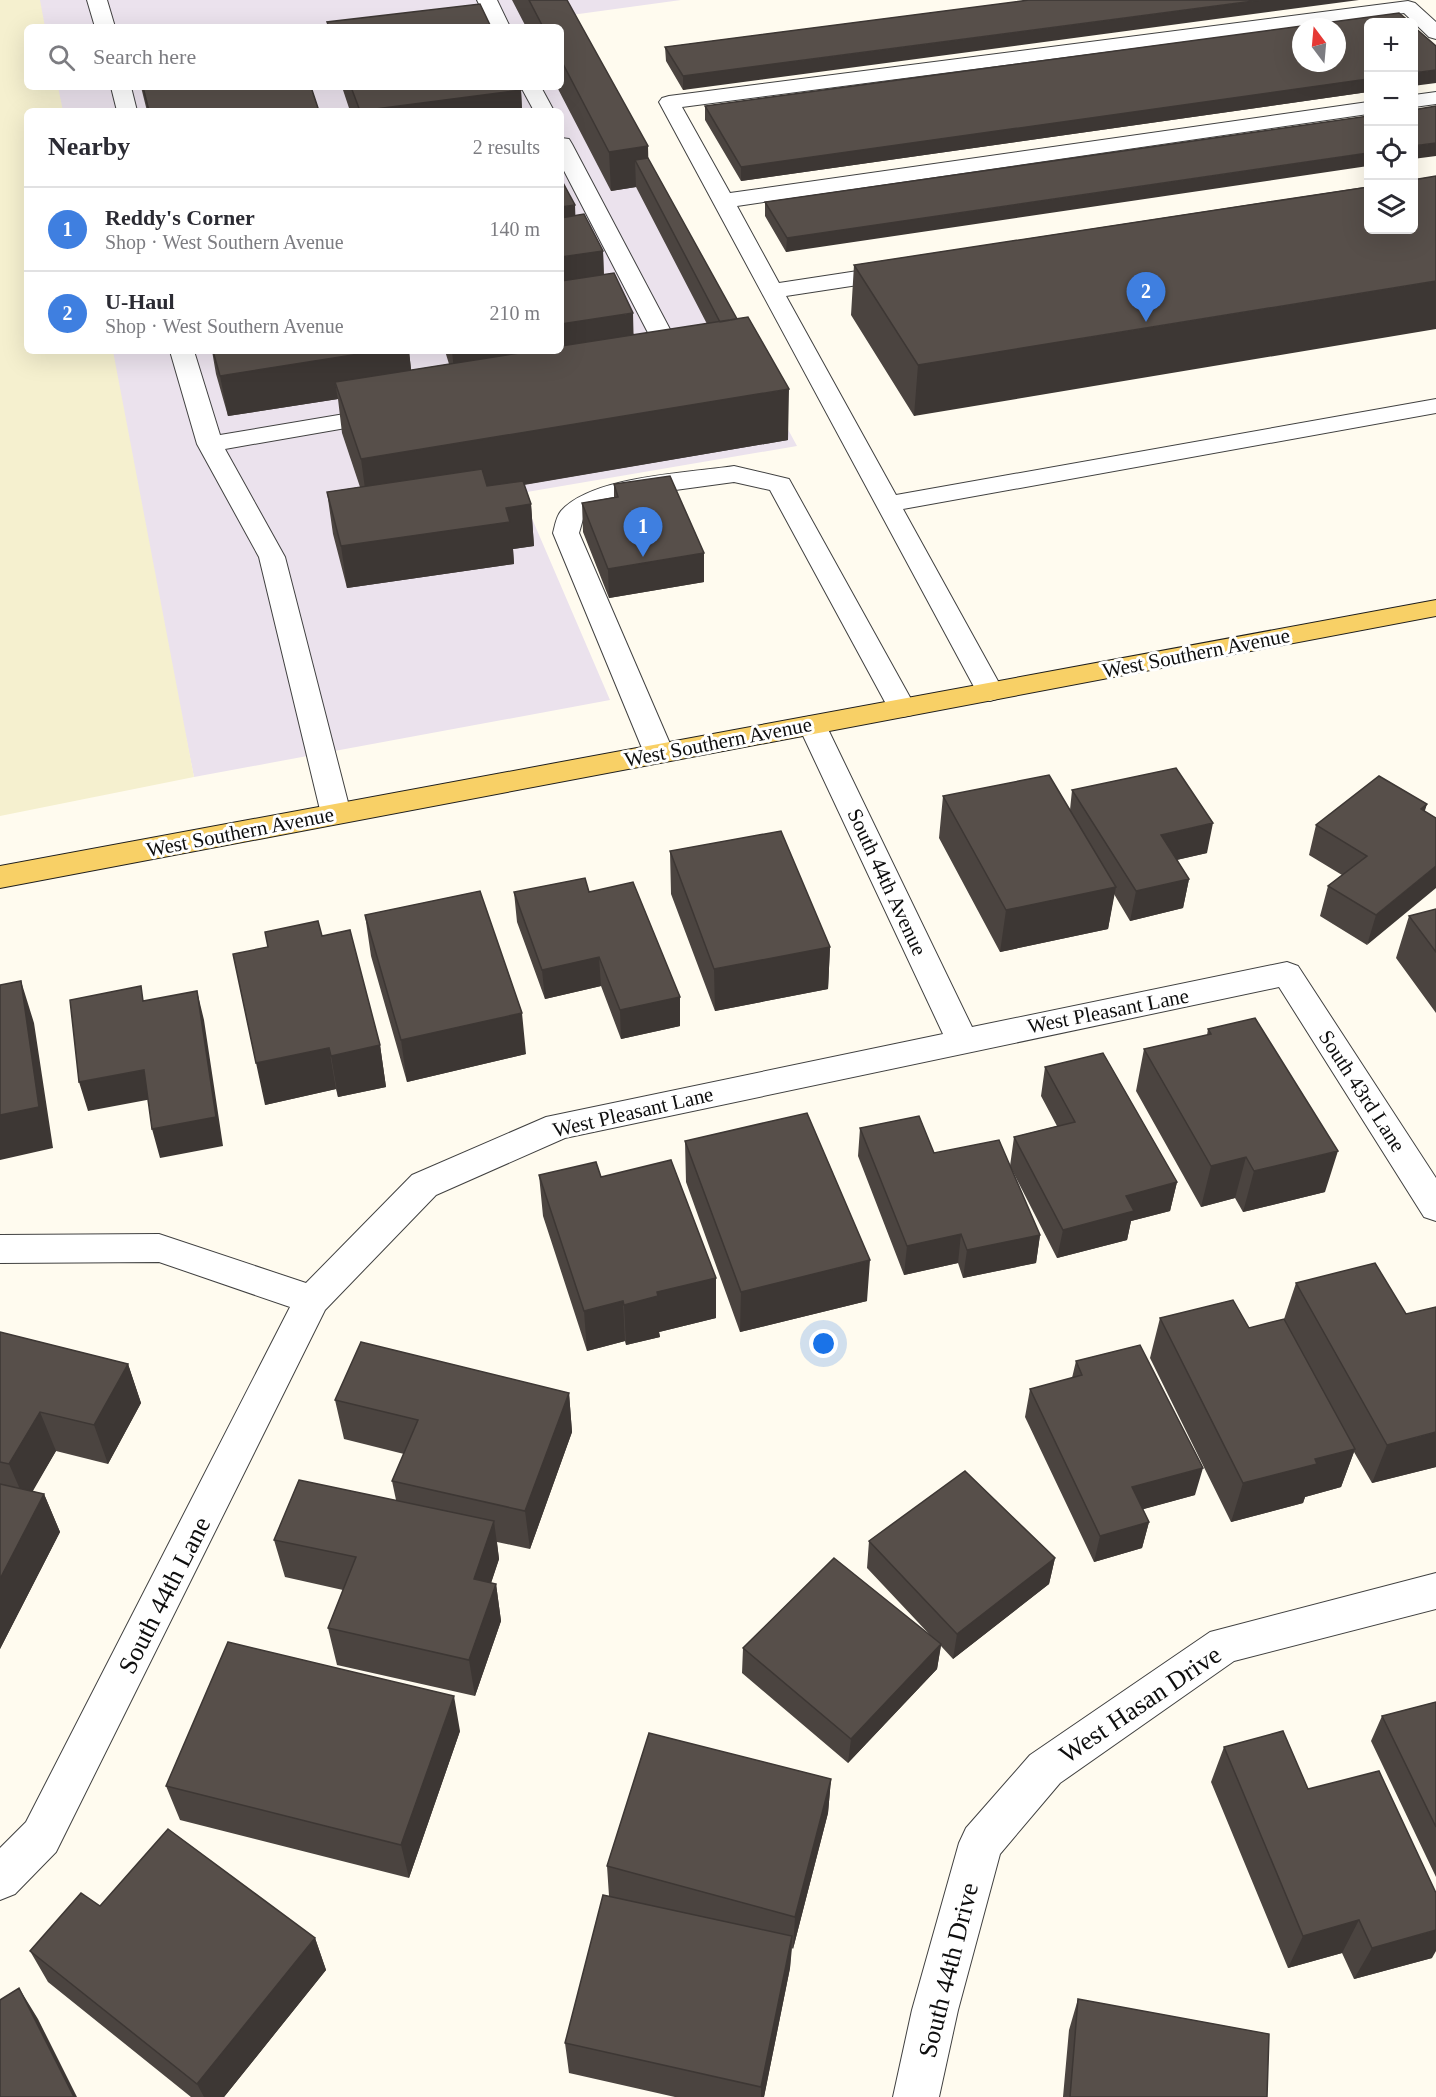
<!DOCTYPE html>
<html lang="en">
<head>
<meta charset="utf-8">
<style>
  body { margin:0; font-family:Georgia,serif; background:#f7f7f7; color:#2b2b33 }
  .controls { position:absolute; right:18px; top:18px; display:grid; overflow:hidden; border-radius:9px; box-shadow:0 6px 24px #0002 }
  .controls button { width:54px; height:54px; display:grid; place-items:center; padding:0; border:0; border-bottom:2px solid #e1e1e2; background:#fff; color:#2b2b33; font:30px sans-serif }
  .compass { position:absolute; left:1292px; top:18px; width:54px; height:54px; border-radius:50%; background:#fff; box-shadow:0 6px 24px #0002; rotate:344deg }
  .you { position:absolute; left:824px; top:1344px; width:21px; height:21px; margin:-15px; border:4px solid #fff; border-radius:50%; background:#1a73e8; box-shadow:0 0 0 9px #1a73e833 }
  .badge { display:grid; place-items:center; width:39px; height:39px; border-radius:50%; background:#1a73e8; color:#fff; font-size:20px; font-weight:700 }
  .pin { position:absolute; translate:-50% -50px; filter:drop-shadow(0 2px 3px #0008) }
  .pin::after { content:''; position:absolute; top:32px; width:21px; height:18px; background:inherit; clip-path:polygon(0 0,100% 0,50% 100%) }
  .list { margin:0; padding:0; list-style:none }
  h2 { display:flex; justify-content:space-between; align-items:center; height:78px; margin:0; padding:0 24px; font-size:26px }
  h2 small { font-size:20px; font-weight:400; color:#7c7c81 }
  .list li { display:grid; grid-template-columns:39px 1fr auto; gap:18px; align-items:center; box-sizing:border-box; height:84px; padding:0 24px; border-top:2px solid #e1e1e2 }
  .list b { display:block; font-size:22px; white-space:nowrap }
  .list p { margin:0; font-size:20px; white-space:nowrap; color:#7c7c81 }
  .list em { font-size:20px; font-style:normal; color:#7c7c81 }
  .icon { flex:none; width:33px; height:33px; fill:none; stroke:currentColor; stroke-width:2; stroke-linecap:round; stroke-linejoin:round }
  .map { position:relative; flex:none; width:1436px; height:2097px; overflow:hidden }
  .search { position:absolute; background:#fff; box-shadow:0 6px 24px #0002; left:24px; top:24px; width:540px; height:66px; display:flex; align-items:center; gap:15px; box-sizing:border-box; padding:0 21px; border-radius:9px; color:#7c7c81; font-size:22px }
  .panel { position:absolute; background:#fff; box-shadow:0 6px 24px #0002; left:24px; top:108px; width:540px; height:246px; border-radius:9px }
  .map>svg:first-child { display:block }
  .industrial { fill:#ebe2ed }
  .farmland { fill:#f5f0cf }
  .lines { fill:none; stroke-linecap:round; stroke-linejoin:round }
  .minor-casing { stroke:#414141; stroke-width:2 }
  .major-casing { stroke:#1f1f1f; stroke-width:2 }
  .minor { fill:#fff; fill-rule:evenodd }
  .major { fill:#f8d066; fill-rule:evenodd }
  .wall { fill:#4b4440 }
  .shaded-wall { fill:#3d3734 }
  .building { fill:#574f4a; stroke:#3d3734; stroke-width:1.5; fill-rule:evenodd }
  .labels { text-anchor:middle; stroke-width:6; stroke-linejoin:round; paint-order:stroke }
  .street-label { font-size:21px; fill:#0e0e0e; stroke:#fff }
  .near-street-label { font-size:26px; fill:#0e0e0e; stroke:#fff }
</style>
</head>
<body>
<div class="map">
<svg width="1436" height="2097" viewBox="0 0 1436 2097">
  <rect width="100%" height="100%" fill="#fffbef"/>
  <path class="industrial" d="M36 0H681L564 16 797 446 521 493 610 700 194 777 107 351H561V111H58L54 87H561V27H41Z"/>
  <path class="farmland" d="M0 0H40L45 27H27V87H58L63 111H27V351H113L194 777 0 816Z"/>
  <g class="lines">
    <defs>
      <path id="minor" d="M87 0H107L115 27H95Z
        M477 0H497L510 27H490Z
        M1408 1 1415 3 1436 22V39L1429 37 1404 13 682 107 730 193 1368 102V114L737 206 779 283 897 265 905 267 909 272 905 277 897 279 786 296 896 495 1436 399V413L903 509 1004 692 1000 698 990 701 980 698 659 102 662 98 669 96Z
        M111 87H131L137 111H117Z
        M521 87H541L554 111H534Z
        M1436 92V104L1414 107V95Z
        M561 138 569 139 572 144 682 352C675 367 663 375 646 371L643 366 658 352 561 165Z
        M170 351H194L220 435 386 407 395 409 398 414 395 419 386 421 225 449 285 557 351 814 347 821 336 824 325 821 321 814 259 557 197 444Z
        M734 466 789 479 916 708 912 715 902 717 892 715 770 490 734 482 624 497 597 508 583 519 579 533 674 753 669 760 659 763 649 760 644 753 553 533C555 526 556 517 561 511 592 476 688 473 734 466Z
        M812 716 822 718 826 725 972 1027 1287 962 1298 966 1436 1178V1221L1424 1217 1279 987 565 1138 436 1195 325 1310 56 1852 15 1894 0 1900V1848L26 1822 290 1307 159 1262 0 1263V1235L159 1234 306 1283 412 1175 546 1117 943 1034 798 725 802 718Z
        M1436 1573V1609L1234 1661 1060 1783 1000 1854 958 2010 939 2097H893L912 2010 959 1843 966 1828 1030 1755 1210 1632Z"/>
      <path id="major" d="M1436 600V616L0 888V866Z"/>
    </defs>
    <use href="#minor" class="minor-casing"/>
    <use href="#major" class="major-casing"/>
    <use href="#minor" class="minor"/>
    <use href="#major" class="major"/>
  </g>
  <path class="wall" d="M512 0H567L648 158 788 440 524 485 531 504 534 546 513 549 514 564 347 588 333 534 327 492 360 487 342 433 338 399 228 416 216 374 212 351H409L411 370 449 364 445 351H561L576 216 603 251 604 275 634 335 707 324 636 187 611 191 557 87H561V27H526Z
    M1029 0 683 90 666 61 665 47Z
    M1368 22V92L741 181 705 120V106Z
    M141 87H311L319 111H147Z
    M342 87H519L521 90 522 111H350Z
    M1368 116 786 252 765 216V202Z
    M1436 176 914 416 851 315 854 265Z
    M614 484 704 553V582L609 598 583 532 582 503 614 497Z
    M1072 790 1207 853 1176 860 1189 879 1183 908 1130 921 1114 894 1108 929 1000 952 939 838 943 796 1070 810Z
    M1427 804 1367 945 1320 916 1328 886 1342 875 1309 855 1316 825Z
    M670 851 830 947 828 989 715 1011 671 894Z
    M514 892H589L680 997V1026L621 1039 601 986 545 999 517 922Z
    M1436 909V1013L1396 958 1409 916Z
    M365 915 526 1054 407 1082 371 956Z
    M322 936 380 1045 386 1087 338 1097 336 1089 265 1105Z
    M1208 1029 1325 1192 1243 1212 1235 1198 1201 1207 1136 1091 1144 1049 1207 1035Z
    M1045 1067 1177 1182 1170 1211 1131 1221 1127 1240 1057 1258 1010 1166 1014 1137 1057 1126 1041 1096Z
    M860 1128 934 1153 1040 1235 1036 1263 963 1278 958 1263 904 1275 858 1156Z
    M685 1141 867 1301 740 1332 686 1182Z
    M539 1175 601 1177 716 1278V1318L659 1332 660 1337 626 1345 625 1341 587 1351 543 1216Z
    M1296 1283 1436 1467 1372 1483 1354 1452 1341 1487 1305 1497 1303 1503 1231 1522 1150 1358 1160 1318 1249 1328 1284 1319Z
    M0 1332 128 1364 141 1403 108 1464 56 1451 32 1491 44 1494 60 1532 0 1649Z
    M1076 1361 1195 1495 1143 1509 1149 1522 1142 1548 1094 1562 1025 1417 1030 1389 1072 1378Z
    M569 1393 572 1432 530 1549 497 1542 499 1559 491 1583 496 1584 501 1621 475 1696 337 1665 328 1628 343 1590 285 1577 274 1540 396 1500 392 1481 404 1454 344 1439 335 1400Z
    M869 1541 1055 1558 1049 1584 953 1659 941 1646 937 1669 848 1763 742 1673 743 1648 931 1636 867 1568Z
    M1436 1702V1877L1371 1741 1382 1716Z
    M460 1731 409 1878 180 1820 166 1786Z
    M1224 1747 1308 1789 1432 1958 1354 1979 1342 1953 1288 1968 1211 1782Z
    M831 1779 828 1813 793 1949 792 1948 790 1968 764 2097H675L569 2073 565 2043 609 1896 607 1866Z
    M100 1906 315 1938 326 1970 224 2097H191L48 1982 30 1951Z
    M1078 1999 1267 2097H1063L1069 2030Z"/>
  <path class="shaded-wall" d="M1261 0H1359L683 90V76Z
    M1436 70V83L1413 86V73Z
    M1368 79V92L741 181V167Z
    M521 90 522 111H360Z
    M1436 143V156L1413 159V146Z
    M648 146 649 185 635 160 636 187 611 191 609 152Z
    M1368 153V166L786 252 787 238Z
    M575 205 576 233 561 235V207Z
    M603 251 604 291 561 298V257Z
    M1436 281V329L914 416 918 365Z
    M633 313 634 353 455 380 452 351H561V324Z
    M378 351H409L413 387 335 382 338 399 228 416 220 376Z
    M789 389 788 440 368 511 361 459Z
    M531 504 534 546 513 549 514 564 347 588 341 546 506 508Z
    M704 553V582L609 598 608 569Z
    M1427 804 1418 833 1421 809Z
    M1213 823 1207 853 1155 865 1161 835Z
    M1436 866V888L1367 945 1376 915Z
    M1189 879 1183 908 1130 921 1136 891Z
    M1116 887 1108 929 1000 952 1006 910Z
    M830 947 828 989 715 1011 714 969Z
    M599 957 601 986 545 999 542 970Z
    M21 981 34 1023 53 1148 0 1160V1115Z
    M197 991 204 1020 223 1146 160 1158 152 1129Z
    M680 997V1026L621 1039 620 1010Z
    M522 1013 526 1054 407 1082 401 1040Z
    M380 1045 386 1087 338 1097 331 1056Z
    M329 1048 336 1089 265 1105 256 1063Z
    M144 1070 152 1099 88 1111 79 1082Z
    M1338 1151 1325 1192 1243 1212 1254 1171Z
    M1246 1157 1235 1198 1201 1207 1211 1166Z
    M1177 1182 1170 1211 1131 1221 1127 1240 1057 1258 1063 1230 1126 1196Z
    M961 1234 958 1263 904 1275 907 1246Z
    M1040 1235 1036 1263 963 1278 967 1250Z
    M870 1260 867 1301 740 1332 741 1292Z
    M716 1278V1318L659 1332 660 1337 626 1345 624 1305 657 1292Z
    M623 1301 625 1341 587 1351 584 1311Z
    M128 1364 141 1403 108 1464 94 1425Z
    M569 1393 572 1432 530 1549 525 1511Z
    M40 1412 56 1451 26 1503 9 1464Z
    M1436 1432V1467L1372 1483 1387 1445Z
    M1355 1449 1341 1487 1305 1497 1303 1503 1231 1522 1243 1483 1315 1459Z
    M1203 1468 1195 1495 1126 1514 1132 1487Z
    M44 1494 60 1532 0 1649V1579Z
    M494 1521 499 1559 480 1616 474 1579Z
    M1149 1522 1142 1548 1094 1562 1100 1536Z
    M1055 1558 1049 1584 953 1659 957 1634Z
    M496 1584 501 1621 475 1696 469 1660Z
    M941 1644 937 1669 848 1763 851 1739Z
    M454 1696 460 1731 409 1878 401 1845Z
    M831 1779 828 1813 793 1949 795 1917Z
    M1359 1920 1342 1953 1288 1968 1303 1936Z
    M1436 1930V1951L1432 1958 1354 1979 1372 1948Z
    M792 1936 790 1968 764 2097H761V2087Z
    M315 1938 326 1970 224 2097H204L197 2084Z
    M19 1988 38 2019 77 2097H74Z"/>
  <path class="building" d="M529 0H567L648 146 609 152 561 60V27H543Z
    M1029 0H1261L683 76 665 47Z
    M480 4 491 27H329L327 22Z
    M1399 13 1410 22H1368V79L741 167 705 106ZM1301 27H1337V63H1301Z
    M1413 26 1436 46V70L1413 73Z
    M143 87H311L319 111H149Z
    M351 87H519L521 90 360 111Z
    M1436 106V143L1413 146V110Z
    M1368 116V153L787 238 765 202Z
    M648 158 737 319 720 322 635 160Z
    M1436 176V281L918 365 854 265 1368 187V230H1413V180Z
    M561 179 575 205 561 207Z
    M584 214 603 251 561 257V218Z
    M614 273 633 313 561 324V281Z
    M748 317 789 389 361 459 335 382 532 351H561V346Z
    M213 351H378L220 376Z
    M482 469 487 486 523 481 531 504 506 508 510 522 341 546 327 492Z
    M670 476 704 553 608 569 582 503 618 497 614 484Z
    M1176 768 1213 823 1161 835 1189 879 1136 891 1072 790Z
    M1049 775 1116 887 1006 910 943 796Z
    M1379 776 1427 804 1421 809 1436 818V866L1376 915 1328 886 1367 856 1316 825Z
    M781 831 830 947 714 969 670 851Z
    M585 878 589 892 633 882 680 997 620 1010 599 957 542 970 514 892Z
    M480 891 522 1013 401 1040 365 915Z
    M1436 909V952L1409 916Z
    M318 921 322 936 350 930 380 1045 331 1056 329 1048 256 1063 233 954 268 947 265 932Z
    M21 981 39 1107 0 1115V985Z
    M141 986 143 1001 197 991 216 1117 152 1129 144 1070 79 1082 70 1000Z
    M1255 1018 1338 1151 1254 1171 1246 1157 1211 1166 1144 1049 1211 1034 1208 1029Z
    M1103 1053 1177 1182 1126 1196 1134 1211 1063 1230 1014 1137 1075 1122 1045 1067Z
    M807 1113 870 1260 741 1292 685 1141Z
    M919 1116 934 1153 999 1140 1040 1235 967 1250 961 1234 907 1246 860 1128Z
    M671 1160 716 1278 657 1292 658 1296 624 1305 623 1301 584 1311 539 1175 596 1162 601 1177Z
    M1375 1263 1406 1314 1436 1307V1432L1387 1445 1296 1283Z
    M1233 1300 1249 1328 1284 1319 1355 1449 1315 1459 1317 1464 1243 1483 1160 1318Z
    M0 1332 128 1364 94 1425 40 1412 9 1464 0 1462Z
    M361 1342 569 1393 525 1511 392 1481 418 1420 335 1400Z
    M1140 1345 1203 1468 1132 1487 1149 1522 1100 1536 1030 1389 1082 1375 1076 1361Z
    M965 1471 1055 1558 957 1634 869 1541Z
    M299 1480 494 1521 474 1579 496 1584 469 1660 328 1628 356 1557 274 1540Z
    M0 1484 44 1494 0 1579Z
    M834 1558 941 1644 851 1739 743 1648Z
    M228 1642 454 1696 401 1845 166 1786Z
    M1436 1702V1827L1382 1716Z
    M1283 1731 1308 1789 1379 1771 1436 1893V1930L1372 1948 1359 1920 1303 1936 1224 1747Z
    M649 1733 831 1779 795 1917 607 1866Z
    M168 1829 315 1938 197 2084 30 1951 81 1893 100 1906Z
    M603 1895 792 1936 761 2087 565 2043Z
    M19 1988 74 2097H0V2000Z
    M1078 1999 1269 2034 1267 2097H1070Z"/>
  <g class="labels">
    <g class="street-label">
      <text transform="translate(1196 653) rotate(-11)" y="7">West Southern Avenue</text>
      <text transform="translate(718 742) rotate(-11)" y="7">West Southern Avenue</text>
      <text transform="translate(240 832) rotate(-11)" y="7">West Southern Avenue</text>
      <text transform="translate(887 882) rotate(65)" y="7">South 44th Avenue</text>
      <text transform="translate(1108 1011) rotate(-11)" y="7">West Pleasant Lane</text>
      <text transform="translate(1362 1091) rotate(57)" y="7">South 43rd Lane</text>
      <text transform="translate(633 1112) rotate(-13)" y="7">West Pleasant Lane</text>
    </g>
    <g class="near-street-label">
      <text transform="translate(164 1595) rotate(-63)" y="9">South 44th Lane</text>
      <text transform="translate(1140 1704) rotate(-34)" y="9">West Hasan Drive</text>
      <text transform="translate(948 1970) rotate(-76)" y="9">South 44th Drive</text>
    </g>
  </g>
</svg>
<div class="controls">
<button>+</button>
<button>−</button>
<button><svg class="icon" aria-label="locate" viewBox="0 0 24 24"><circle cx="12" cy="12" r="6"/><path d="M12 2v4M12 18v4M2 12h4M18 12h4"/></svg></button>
<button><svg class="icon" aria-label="layers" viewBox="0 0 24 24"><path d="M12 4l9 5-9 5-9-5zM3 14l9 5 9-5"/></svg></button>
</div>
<svg class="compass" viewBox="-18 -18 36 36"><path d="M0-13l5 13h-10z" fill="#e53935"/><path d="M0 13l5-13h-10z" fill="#7c7c81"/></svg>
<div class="you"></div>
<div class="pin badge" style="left:643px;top:557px;background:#3f7fe0">1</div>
<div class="pin badge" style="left:1146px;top:322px;background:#3f7fe0">2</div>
<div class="search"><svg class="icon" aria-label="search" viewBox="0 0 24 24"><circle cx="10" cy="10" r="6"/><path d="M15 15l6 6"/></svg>Search here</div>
<section class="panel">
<h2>Nearby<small>2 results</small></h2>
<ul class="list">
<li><span class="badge" style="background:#3f7fe0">1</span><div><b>Reddy's Corner</b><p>Shop · West Southern Avenue</p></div><em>140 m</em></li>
<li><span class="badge" style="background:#3f7fe0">2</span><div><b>U-Haul</b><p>Shop · West Southern Avenue</p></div><em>210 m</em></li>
</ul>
</section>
</div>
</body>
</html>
